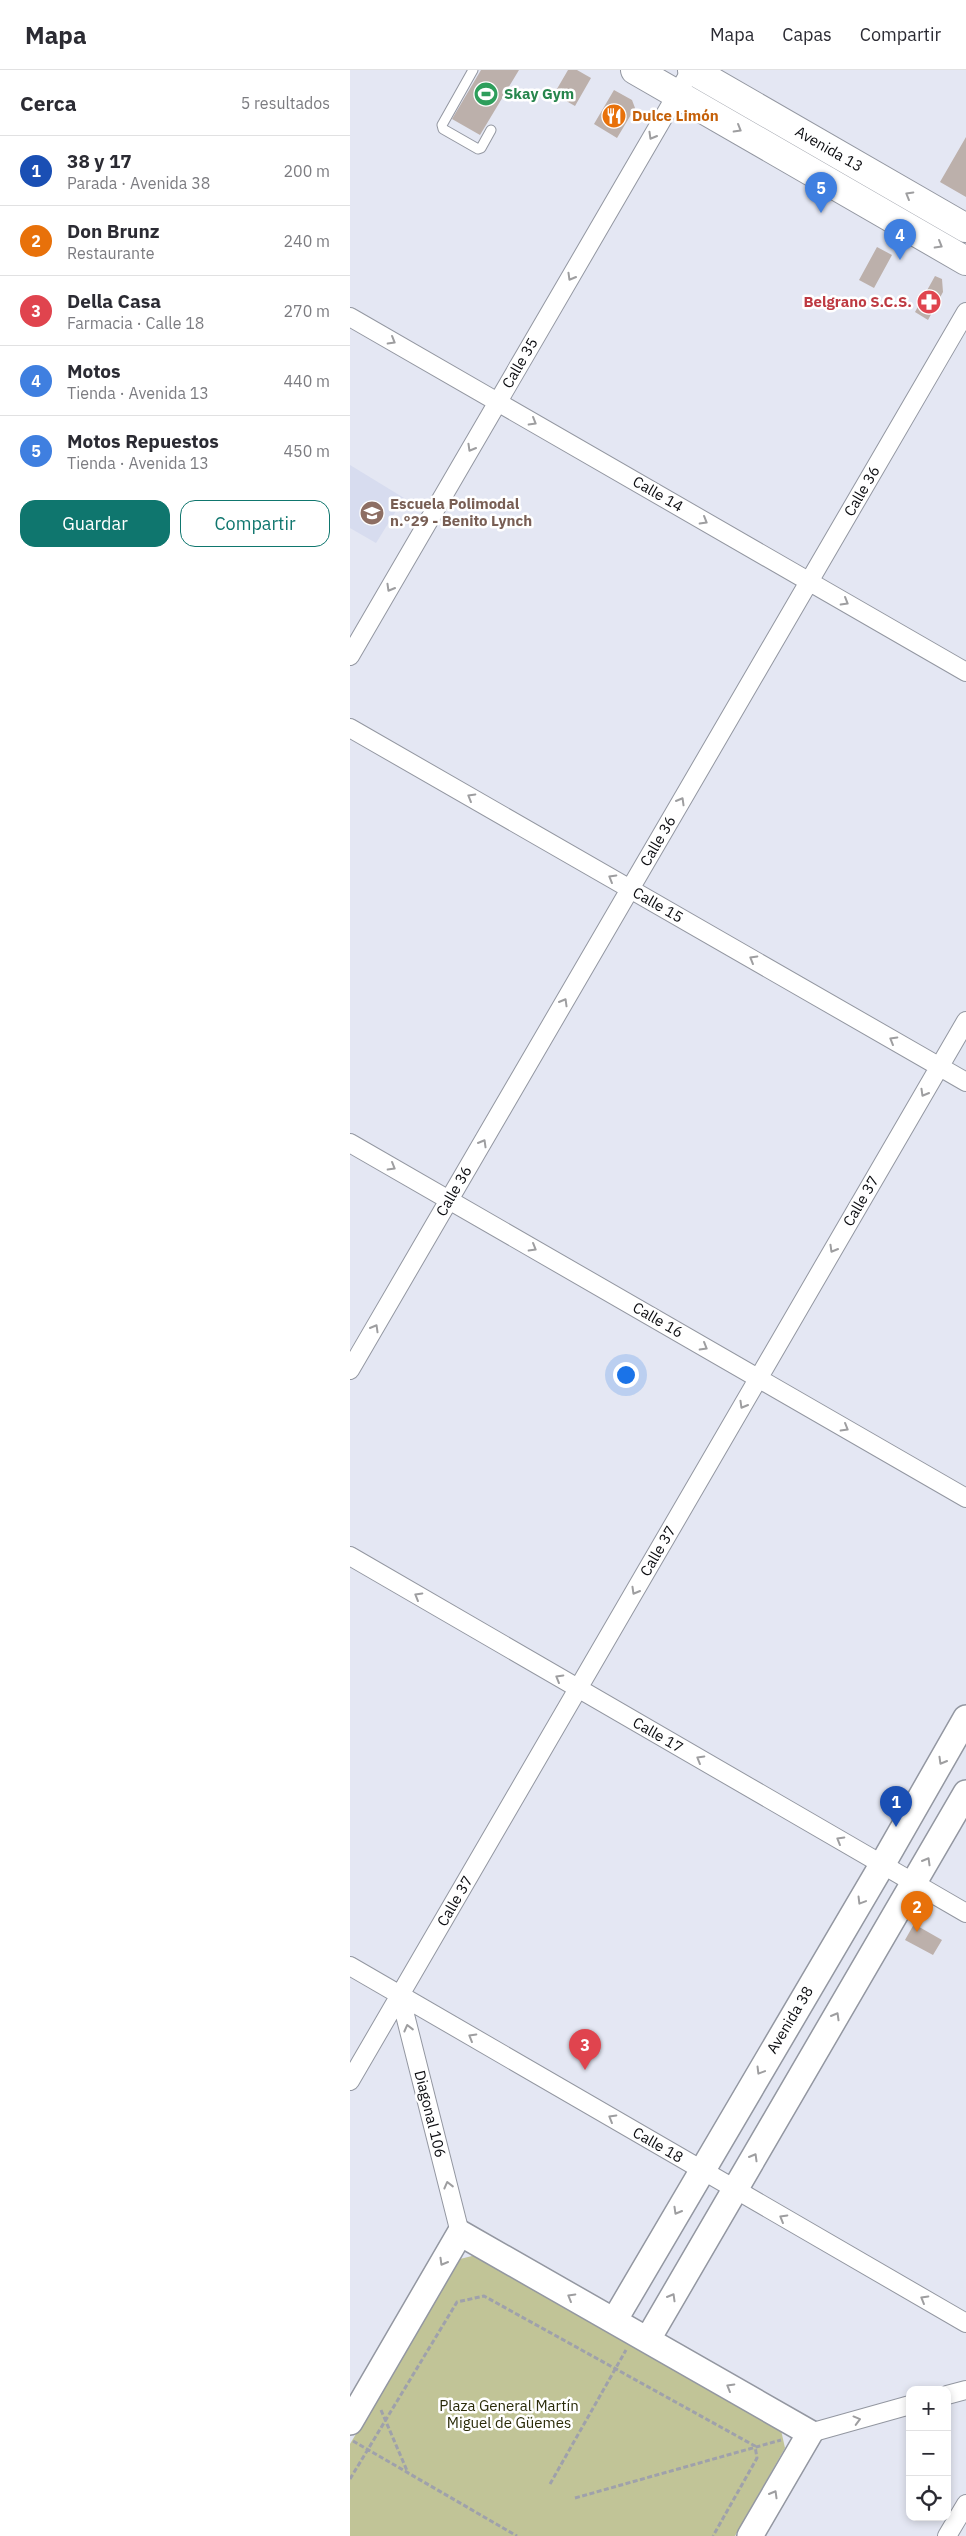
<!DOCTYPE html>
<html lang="es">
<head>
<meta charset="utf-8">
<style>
  body { margin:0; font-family:"IBM Plex Sans",sans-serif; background:#f2f2f3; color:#2b2b33 }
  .controls { position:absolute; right:15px; bottom:15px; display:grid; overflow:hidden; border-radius:10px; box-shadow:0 2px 8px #0003 }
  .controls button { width:45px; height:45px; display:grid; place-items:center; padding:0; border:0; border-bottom:1px solid #e1e1e2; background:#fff; color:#2b2b33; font:25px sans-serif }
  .you { position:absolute; left:275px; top:1304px; width:18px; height:18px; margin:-12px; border:4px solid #fff; border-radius:50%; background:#1a73e8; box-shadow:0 0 0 8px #1a73e833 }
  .badge { display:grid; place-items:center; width:32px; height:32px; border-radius:50%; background:#0f766e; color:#fff; font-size:16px; font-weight:700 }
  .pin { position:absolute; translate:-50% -41px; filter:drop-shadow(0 1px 2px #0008) }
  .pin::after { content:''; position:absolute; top:26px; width:18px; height:15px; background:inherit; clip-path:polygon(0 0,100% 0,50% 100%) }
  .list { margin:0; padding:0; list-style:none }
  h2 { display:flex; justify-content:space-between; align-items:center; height:65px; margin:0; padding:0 20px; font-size:21px }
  h2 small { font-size:16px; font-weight:400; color:#7c7c81 }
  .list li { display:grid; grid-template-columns:32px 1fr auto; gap:15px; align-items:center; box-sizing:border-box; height:70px; padding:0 20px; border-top:1px solid #e1e1e2 }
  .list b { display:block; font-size:19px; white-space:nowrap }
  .list p { margin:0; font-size:16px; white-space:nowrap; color:#7c7c81 }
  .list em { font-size:16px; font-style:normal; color:#7c7c81 }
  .actions { display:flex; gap:10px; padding:15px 20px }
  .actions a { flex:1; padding:11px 0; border:1px solid #0f766e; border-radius:15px; text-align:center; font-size:18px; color:#0f766e }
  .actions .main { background:#0f766e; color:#fff }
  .icon { flex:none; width:28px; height:28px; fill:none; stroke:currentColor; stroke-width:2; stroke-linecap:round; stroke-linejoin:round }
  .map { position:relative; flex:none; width:616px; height:2466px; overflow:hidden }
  header { display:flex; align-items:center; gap:30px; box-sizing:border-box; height:70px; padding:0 25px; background:#fff; border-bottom:1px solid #e1e1e2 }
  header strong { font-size:24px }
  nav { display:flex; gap:28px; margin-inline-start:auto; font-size:18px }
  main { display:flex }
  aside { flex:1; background:#fff }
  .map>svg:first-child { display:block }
  .built { fill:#d7dcef }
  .green { fill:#c1c497 }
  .building { fill:#bcb0ab }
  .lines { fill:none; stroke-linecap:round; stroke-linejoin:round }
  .lane-casing { stroke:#9397a1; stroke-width:11 }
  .street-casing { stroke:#9397a1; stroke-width:20 }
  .secondary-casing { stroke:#9397a1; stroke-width:28 }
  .primary-casing { stroke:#9397a1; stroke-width:30 }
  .path { stroke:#9fa1ab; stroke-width:3; stroke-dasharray:5 2.5; stroke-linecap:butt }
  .lane { stroke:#fff; stroke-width:9 }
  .street { stroke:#fff; stroke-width:18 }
  .secondary { stroke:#fff; stroke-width:25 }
  .primary { stroke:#fff; stroke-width:28 }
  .oneway { stroke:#9e9ea0 }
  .labels { text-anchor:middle; stroke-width:5; stroke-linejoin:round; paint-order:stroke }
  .leisure-label { font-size:15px; font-weight:bold; fill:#27864d; stroke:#fff; text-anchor:start }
  .food-label { font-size:15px; font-weight:bold; fill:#c56008; stroke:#fff; text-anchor:start }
  .street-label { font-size:15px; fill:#0c0d11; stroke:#fff }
  .health-label { font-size:15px; font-weight:bold; fill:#be3a42; stroke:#fff; text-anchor:end }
  .education-label { font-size:15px; font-weight:bold; fill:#785e54; stroke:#fff; text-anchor:start }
  .park-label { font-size:15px; fill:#2a2b09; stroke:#fff }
</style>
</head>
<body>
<header>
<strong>Mapa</strong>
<nav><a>Mapa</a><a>Capas</a><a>Compartir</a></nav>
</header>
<main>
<aside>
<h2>Cerca<small>5 resultados</small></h2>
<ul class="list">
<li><span class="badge" style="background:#1a4fb4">1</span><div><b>38 y 17</b><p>Parada · Avenida 38</p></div><em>200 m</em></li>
<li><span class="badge" style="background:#e8710a">2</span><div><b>Don Brunz</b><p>Restaurante</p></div><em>240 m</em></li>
<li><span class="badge" style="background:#e0444e">3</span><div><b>Della Casa</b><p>Farmacia · Calle 18</p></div><em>270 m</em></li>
<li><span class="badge" style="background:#3f7fe0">4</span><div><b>Motos</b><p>Tienda · Avenida 13</p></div><em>440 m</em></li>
<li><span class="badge" style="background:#3f7fe0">5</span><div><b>Motos Repuestos</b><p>Tienda · Avenida 13</p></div><em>450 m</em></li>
</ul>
<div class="actions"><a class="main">Guardar</a><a>Compartir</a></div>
</aside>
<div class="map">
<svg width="616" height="2466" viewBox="0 0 616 2466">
  <rect width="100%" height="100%" fill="#e4e7f3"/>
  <path class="built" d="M0 395 54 428 26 473 0 458Z"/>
  <path class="green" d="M126 2185 431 2360 435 2378 385 2466H0V2374L110 2189Z"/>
  <path class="building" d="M131 0H169L130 65 102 49Z
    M218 0H227L241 8 225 36 204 24Z
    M264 20 282 30 285 38 267 68 244 54Z
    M616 67V127L590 112Z
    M527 177 542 185 524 218 509 210Z
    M585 206 592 209 593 222 578 250 565 242Z
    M564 1854 592 1870 583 1885 555 1870Z"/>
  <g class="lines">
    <defs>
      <path id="lane" d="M123 0 92 55 93 59 128 79 131 78 141 60"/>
      <path id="street" d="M0 247 616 602
        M0 586 341 0
        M0 658 616 1012
        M0 1073 616 1428
        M0 1300 616 242
        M0 1486 616 1843
        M0 1896 616 2253
        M50 1925 110 2163
        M0 2011 616 951
        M597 2325 616 2320
        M460 2363 560 2335
        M597 2466 616 2434"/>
      <path id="secondary" d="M264 2251 532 1795 616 1648
        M298 2269 616 1723
        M0 2352 110 2163 460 2363 400 2466"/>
      <path id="primary" d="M285 0 616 191
        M342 0 616 158"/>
    </defs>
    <use href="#lane" class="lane-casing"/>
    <use href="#street" class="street-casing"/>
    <use href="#secondary" class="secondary-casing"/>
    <use href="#primary" class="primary-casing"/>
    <path class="path" d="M31 2340 58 2403
      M3 2371 167 2466
      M0 2409 107 2232 134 2226 405 2376 407 2388 363 2466
      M200 2414 276 2280
      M225 2428 431 2370"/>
    <use href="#lane" class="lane"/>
    <use href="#street" class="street"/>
    <use href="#secondary" class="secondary"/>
    <use href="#primary" class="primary"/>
  </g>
  <defs><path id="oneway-chevron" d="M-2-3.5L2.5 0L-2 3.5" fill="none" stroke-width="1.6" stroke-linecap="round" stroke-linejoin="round" transform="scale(1.25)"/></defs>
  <g class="oneway">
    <use href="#oneway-chevron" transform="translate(388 59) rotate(30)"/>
    <use href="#oneway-chevron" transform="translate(302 66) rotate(120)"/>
    <use href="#oneway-chevron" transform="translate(559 125) rotate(-150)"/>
    <use href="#oneway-chevron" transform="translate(589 175) rotate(30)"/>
    <use href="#oneway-chevron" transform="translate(221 207) rotate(120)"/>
    <use href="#oneway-chevron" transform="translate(42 271) rotate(30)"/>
    <use href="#oneway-chevron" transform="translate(183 352) rotate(30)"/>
    <use href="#oneway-chevron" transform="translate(121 378) rotate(120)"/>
    <use href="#oneway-chevron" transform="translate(354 451) rotate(30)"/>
    <use href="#oneway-chevron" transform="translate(40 518) rotate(120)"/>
    <use href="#oneway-chevron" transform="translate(495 532) rotate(30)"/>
    <use href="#oneway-chevron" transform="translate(121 727) rotate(-150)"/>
    <use href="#oneway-chevron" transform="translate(331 731) rotate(-60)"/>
    <use href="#oneway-chevron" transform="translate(262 808) rotate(-150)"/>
    <use href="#oneway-chevron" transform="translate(403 889) rotate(-150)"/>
    <use href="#oneway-chevron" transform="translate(214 932) rotate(-60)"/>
    <use href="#oneway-chevron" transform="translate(543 970) rotate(-150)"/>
    <use href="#oneway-chevron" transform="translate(574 1023) rotate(120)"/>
    <use href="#oneway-chevron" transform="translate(133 1073) rotate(-60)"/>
    <use href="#oneway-chevron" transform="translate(42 1097) rotate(30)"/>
    <use href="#oneway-chevron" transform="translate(183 1178) rotate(30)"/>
    <use href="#oneway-chevron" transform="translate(483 1179) rotate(120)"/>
    <use href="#oneway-chevron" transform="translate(25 1258) rotate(-60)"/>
    <use href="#oneway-chevron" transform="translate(354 1277) rotate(30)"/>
    <use href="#oneway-chevron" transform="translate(393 1335) rotate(120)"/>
    <use href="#oneway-chevron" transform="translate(495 1358) rotate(30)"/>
    <use href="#oneway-chevron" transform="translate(285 1521) rotate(120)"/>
    <use href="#oneway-chevron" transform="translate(68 1526) rotate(-150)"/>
    <use href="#oneway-chevron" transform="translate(209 1608) rotate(-150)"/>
    <use href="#oneway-chevron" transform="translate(350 1689) rotate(-150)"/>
    <use href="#oneway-chevron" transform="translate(592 1691) rotate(120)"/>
    <use href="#oneway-chevron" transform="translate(490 1770) rotate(-150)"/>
    <use href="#oneway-chevron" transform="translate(577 1791) rotate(-60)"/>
    <use href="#oneway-chevron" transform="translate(511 1831) rotate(121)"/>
    <use href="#oneway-chevron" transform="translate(486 1946) rotate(-60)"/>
    <use href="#oneway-chevron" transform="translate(58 1958) rotate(-104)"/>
    <use href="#oneway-chevron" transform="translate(122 1967) rotate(-150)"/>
    <use href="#oneway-chevron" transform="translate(410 2001) rotate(121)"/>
    <use href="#oneway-chevron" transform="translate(262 2048) rotate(-150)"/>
    <use href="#oneway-chevron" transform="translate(404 2087) rotate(-60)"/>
    <use href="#oneway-chevron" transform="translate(98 2115) rotate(-104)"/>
    <use href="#oneway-chevron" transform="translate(327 2141) rotate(120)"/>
    <use href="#oneway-chevron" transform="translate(433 2148) rotate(-150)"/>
    <use href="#oneway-chevron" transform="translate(93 2192) rotate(120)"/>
    <use href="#oneway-chevron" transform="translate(221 2227) rotate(-150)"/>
    <use href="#oneway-chevron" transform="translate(322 2227) rotate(-60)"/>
    <use href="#oneway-chevron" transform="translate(574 2229) rotate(-150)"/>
    <use href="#oneway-chevron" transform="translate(380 2317) rotate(-150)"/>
    <use href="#oneway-chevron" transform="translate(507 2350) rotate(-15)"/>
    <use href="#oneway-chevron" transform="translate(424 2424) rotate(-60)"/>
  </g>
  <defs>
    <symbol id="stadium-disc" viewBox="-11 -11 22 22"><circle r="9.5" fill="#2e9e5b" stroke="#fff"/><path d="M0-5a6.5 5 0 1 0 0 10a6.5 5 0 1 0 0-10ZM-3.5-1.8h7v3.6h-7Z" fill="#fff"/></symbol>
    <symbol id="restaurant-disc" viewBox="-11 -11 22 22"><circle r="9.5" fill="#e8710a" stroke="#fff"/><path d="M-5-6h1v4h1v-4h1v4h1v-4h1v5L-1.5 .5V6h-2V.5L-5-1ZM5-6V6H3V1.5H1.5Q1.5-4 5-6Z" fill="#fff"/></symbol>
    <symbol id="pharmacy-disc" viewBox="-11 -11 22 22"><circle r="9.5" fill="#e0444e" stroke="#fff"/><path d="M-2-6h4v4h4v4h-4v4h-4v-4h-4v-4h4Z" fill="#fff"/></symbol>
    <symbol id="school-disc" viewBox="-11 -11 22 22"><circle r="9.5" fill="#8d6e63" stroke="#fff"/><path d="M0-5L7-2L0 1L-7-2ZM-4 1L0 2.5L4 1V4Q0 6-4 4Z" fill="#fff"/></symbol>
  </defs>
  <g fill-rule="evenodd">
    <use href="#stadium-disc" x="122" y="10" width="28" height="28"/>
    <use href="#restaurant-disc" x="250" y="32" width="28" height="28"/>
    <use href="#pharmacy-disc" x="565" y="218" width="28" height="28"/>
    <use href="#school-disc" x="8" y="429" width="28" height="28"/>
  </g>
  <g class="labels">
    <g class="leisure-label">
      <text x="154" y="29">Skay Gym</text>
    </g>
    <g class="food-label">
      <text x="282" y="51">Dulce Limón</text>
    </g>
    <g class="street-label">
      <text transform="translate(479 79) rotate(30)" y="5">Avenida 13</text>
      <text transform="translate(170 293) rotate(-60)" y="5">Calle 35</text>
      <text transform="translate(512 421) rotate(-60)" y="5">Calle 36</text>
      <text transform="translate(308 424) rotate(30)" y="5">Calle 14</text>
      <text transform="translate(308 771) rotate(-60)" y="5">Calle 36</text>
      <text transform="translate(308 835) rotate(30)" y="5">Calle 15</text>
      <text transform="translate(104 1121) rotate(-60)" y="5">Calle 36</text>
      <text transform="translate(511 1131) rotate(-60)" y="5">Calle 37</text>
      <text transform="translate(308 1250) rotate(30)" y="5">Calle 16</text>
      <text transform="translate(308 1481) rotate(-60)" y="5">Calle 37</text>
      <text transform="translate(308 1665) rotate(30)" y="5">Calle 17</text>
      <text transform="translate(105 1831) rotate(-60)" y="5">Calle 37</text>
      <text transform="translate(440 1950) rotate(-59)" y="5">Avenida 38</text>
      <text transform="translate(80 2044) rotate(76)" y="5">Diagonal 106</text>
      <text transform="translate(308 2075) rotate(30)" y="5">Calle 18</text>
    </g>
    <g class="health-label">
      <text x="562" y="237">Belgrano S.C.S.</text>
    </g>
    <g class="education-label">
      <text x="40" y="439">Escuela Polimodal<tspan x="40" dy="17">n.°29 - Benito Lynch</tspan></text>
    </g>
    <g class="park-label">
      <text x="159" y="2341">Plaza General Martín<tspan x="159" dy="17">Miguel de Güemes</tspan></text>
    </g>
  </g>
</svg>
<div class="controls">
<button>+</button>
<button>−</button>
<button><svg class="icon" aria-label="locate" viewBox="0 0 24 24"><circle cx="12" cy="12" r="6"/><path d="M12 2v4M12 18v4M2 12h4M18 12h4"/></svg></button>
</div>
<div class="you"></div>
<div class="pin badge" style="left:546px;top:1757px;background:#1a4fb4">1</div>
<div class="pin badge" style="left:567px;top:1862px;background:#e8710a">2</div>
<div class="pin badge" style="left:235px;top:2000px;background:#e0444e">3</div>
<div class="pin badge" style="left:550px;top:190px;background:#3f7fe0">4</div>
<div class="pin badge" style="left:471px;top:143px;background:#3f7fe0">5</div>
</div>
</main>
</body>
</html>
